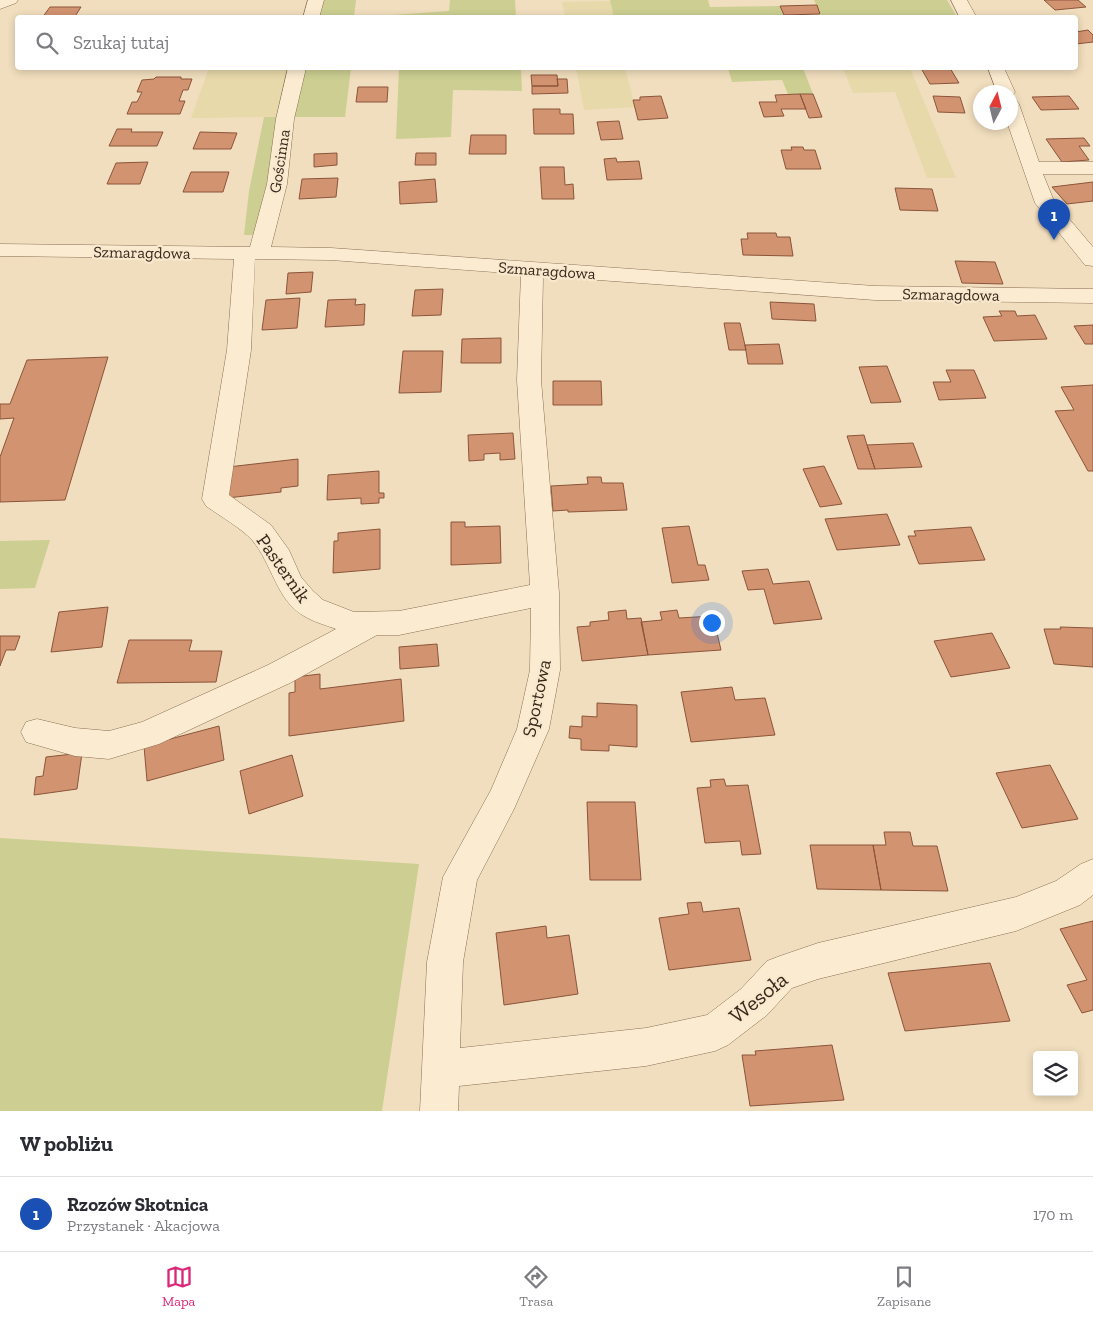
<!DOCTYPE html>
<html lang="pl">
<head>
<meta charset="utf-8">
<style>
  body { margin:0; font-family:"Zilla Slab",serif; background:#f7f7f7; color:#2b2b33 }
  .controls { position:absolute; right:15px; bottom:15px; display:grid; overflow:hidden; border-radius:5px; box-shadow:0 2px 8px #0003 }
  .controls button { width:45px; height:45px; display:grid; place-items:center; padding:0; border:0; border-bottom:1px solid #e1e1e2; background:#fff; color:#2b2b33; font:25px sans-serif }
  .compass { position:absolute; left:973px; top:85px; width:45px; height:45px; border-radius:50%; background:#fff; box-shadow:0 2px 8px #0003; rotate:7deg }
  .you { position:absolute; left:711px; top:622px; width:18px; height:18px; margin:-12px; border:4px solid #fff; border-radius:50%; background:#1a73e8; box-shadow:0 0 0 8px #1a73e833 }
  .badge { display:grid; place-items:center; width:32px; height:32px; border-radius:50%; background:#db2777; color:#fff; font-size:16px; font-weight:700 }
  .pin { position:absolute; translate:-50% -41px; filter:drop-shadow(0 1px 2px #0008) }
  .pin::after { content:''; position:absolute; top:26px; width:18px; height:15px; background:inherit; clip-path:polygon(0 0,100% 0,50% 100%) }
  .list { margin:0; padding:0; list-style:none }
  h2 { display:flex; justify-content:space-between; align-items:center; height:65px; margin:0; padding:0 20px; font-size:21px }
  h2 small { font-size:16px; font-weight:400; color:#7c7c81 }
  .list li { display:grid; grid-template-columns:32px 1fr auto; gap:15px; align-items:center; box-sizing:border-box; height:75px; padding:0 20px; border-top:1px solid #e1e1e2 }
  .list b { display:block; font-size:19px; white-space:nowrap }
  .list p { margin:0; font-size:16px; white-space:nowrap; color:#7c7c81 }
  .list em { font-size:16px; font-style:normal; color:#7c7c81 }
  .icon { flex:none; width:28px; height:28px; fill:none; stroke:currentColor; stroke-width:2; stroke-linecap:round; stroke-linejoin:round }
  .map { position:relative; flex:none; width:1093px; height:1111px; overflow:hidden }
  .search { position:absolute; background:#fff; box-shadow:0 2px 8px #0003; left:15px; right:15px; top:15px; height:55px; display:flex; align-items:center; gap:12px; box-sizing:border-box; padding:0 18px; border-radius:5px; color:#7c7c81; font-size:19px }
  .sheet { height:140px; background:#fff }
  nav { display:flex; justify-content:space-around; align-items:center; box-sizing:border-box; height:70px; border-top:1px solid #e1e1e2; background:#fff; font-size:14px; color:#7c7c81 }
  nav a { display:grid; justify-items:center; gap:2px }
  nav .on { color:#db2777 }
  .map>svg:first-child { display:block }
  .farmland { fill:#e7d9aa }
  .green { fill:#cccf91 }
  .building { fill:#d29371; stroke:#8b553a }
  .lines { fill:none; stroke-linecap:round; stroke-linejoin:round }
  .minor-casing { stroke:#8a6e55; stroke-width:1 }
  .minor { fill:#fbecd1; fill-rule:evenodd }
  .labels { text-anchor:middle; stroke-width:4.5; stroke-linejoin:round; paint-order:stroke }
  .far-street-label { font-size:16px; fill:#38271b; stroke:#f8e9ce }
  .street-label { font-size:19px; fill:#38271b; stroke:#f8e9ce }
  .near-street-label { font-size:22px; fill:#38271b; stroke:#f8e9ce }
</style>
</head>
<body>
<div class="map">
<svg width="1093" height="1111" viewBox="0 0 1093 1111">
  <rect width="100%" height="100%" fill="#f1debe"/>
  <path class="farmland" d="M611 1 614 17H565L562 2Z
    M209 68H290L278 117 191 118Z
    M576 68H625L635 107 584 110Z
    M843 68H910L956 178H927L895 92 853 93Z"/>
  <path class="green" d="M322 0H356L354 17 318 18Z
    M450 0H515L516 17H364L449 11Z
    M610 0H708L710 7 780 6 785 17H614Z
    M814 0H947L957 17H822Z
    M306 68H351L345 117H294Z
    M399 68H521L522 91 453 90 451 137 396 139Z
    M728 68H803L813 94H788L782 80 732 82Z
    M264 117H278L269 184 255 235H244L249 191Z
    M50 540 35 588 0 589V541Z
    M0 838 419 864 382 1111H0Z"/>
  <path class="building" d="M1044 0H1078L1086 7 1055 10Z
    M817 5 820 14 784 15 780 6Z
    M50 7H81L74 18H42Z
    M1088 30 1093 35V42L1076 44V32Z
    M921 68H950L959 83 930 84Z
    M531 75H557L558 86H532Z
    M156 77H181V79H192L188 90H183L179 101H185L180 114H127L132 102H137L142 92H137L142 80 154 79Z
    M557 79H567L568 93 532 94V86H558Z
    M358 87H388L387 102H356Z
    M800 94H813L822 117 809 118Z
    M800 94 806 109H781L784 116 764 117 759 102H777L775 95Z
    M661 96 668 118 638 120 633 100H640V97Z
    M933 96 960 97 965 113 938 112Z
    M1069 96 1079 109 1041 110 1032 97Z
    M533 109H560V114H573L574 134H534Z
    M619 121 623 139 601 140 597 122Z
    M117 129H132L131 132H163L157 146H109Z
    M200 132 237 133 231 149H193Z
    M471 135H506V154H469Z
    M1084 138 1090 146H1079L1089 160 1062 162 1046 139Z
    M791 147H803L804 150H815L821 169H786L781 150H792Z
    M337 153V165L314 167V154Z
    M416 153H436V165H415Z
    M616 158 617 162 639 161 642 179 607 180 604 159Z
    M148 162 140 184H107L116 163Z
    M540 167H564L565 185 573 184 574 199H542Z
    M191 172H229L223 192H183Z
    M338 178 336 197 299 199 302 179Z
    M435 179 437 202 400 204 399 182Z
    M1093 182V201L1067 204 1052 187Z
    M895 188 932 189 938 211 900 210Z
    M747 233H776L777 237H790L793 256 743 255 741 239H748Z
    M955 261 995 262 1003 284 962 283Z
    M313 272 311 292 286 294 288 273Z
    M443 289 441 315 412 316 415 290Z
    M300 298 297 328 262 330 266 300Z
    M356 299 355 305 365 304 364 325 325 327 328 300Z
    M770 302 814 304 816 321 772 319Z
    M999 311H1015L1017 316 1035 315 1047 339 994 341 983 317 1002 316Z
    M724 323H740L746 350H729Z
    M1093 325V344H1085L1074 326Z
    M501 338V363H461L462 339Z
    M779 344 783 364H748L745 345Z
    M403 351H443L441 392 399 393Z
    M108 357 65 500 0 502V457L14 418 0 419V404H10L27 360Z
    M887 366 901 402 871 403 859 367Z
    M946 370H974L986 398 939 400 933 382H951Z
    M553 381H601L602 405H553Z
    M1093 385V471H1088L1055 411 1074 410 1061 387Z
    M513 433 515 459 500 460V453L484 454V460L469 461 468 435Z
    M864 435 867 445 875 469H858L847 436Z
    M913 443 922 467 875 469 867 445Z
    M298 459V486L281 488V492L227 498 228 467Z
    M824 466 842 504 820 507 803 469Z
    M379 471V493H384V498H379V503L361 504V498L327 500 328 475Z
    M587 477H601L602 483H623L627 510 568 512V510L553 511 551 486 588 484Z
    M887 514 900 545 837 550 825 519Z
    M451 522H465V527L500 526 501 563 451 565Z
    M689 526 698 565H705L709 580 672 583 662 528Z
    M971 527 985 560 919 564 908 536H916L914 531Z
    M380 529V569L333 573 334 541H338V533Z
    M768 569 773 584 809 581 822 619 774 624 764 589 748 590 742 571Z
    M108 607 102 647 51 652 59 612Z
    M626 610 627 619 641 618 648 655 582 661 577 627 590 626V622L609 620 608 612Z
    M677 610 679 618 713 616 721 650 648 655 641 622 662 620 660 612Z
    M1060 627 1093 628V667L1054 664 1044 629H1061Z
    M992 633 1010 668 951 677 934 641Z
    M0 636H20L15 650H6L0 666Z
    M129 640H192L189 651H222L216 682 117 683Z
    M437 644 439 666 400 669 399 647Z
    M320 674V689L401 679 404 721 289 736V693L295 692V677Z
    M732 687 735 700 765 698 775 735 691 742 681 692Z
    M597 703 637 705V747L609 745V751L581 750V739L569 738 570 726 582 727V716L597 717Z
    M219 726 224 760 147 781 144 746Z
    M82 753 77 789 34 795 36 777 43 776 46 757Z
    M292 755 303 796 249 814 240 771Z
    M1050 765 1078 819 1022 828 996 773Z
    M724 779 726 786 748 785 761 854 742 855 740 841 705 843 697 788 711 787 710 780Z
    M587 802H635L641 880H590Z
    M884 832H910L913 846H937L948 891 881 890 873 845H886Z
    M810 845H873L881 890 817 889Z
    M701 902 703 912 739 908 751 960 669 970 659 918 689 914 687 903Z
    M1093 921V1010L1082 1013 1067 985 1087 980 1060 929Z
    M546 926 547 938 569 935 578 994 504 1005 496 933Z
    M990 963 1010 1021 905 1031 888 973Z
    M832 1045 844 1100 750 1106 742 1055H756L755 1051Z"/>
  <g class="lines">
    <defs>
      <path id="minor" d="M0 0H18L16 3 0 9Z
        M308 0H324L319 18H303Z
        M951 0H967L977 18H960Z
        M288 68H306L294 119 287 184 271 247 331 248 875 286 1093 289V303L875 300 543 276 541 380 559 593 560 670 549 729 514 809 477 880 463 962 460 1048 646 1028 707 1015 741 989 767 961 780 956 818 943 1016 897 1056 881 1081 864 1093 859V895L1080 905 1016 931 818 979 792 988 767 1015 728 1045 715 1051 646 1066 459 1086 458 1111H420L427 962 443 877 491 790 517 729 530 670 531 608 399 635H377L290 683 159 744 109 759 75 756 26 742 21 732 26 722 37 719 75 728 109 731 142 722 268 665 336 629C326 625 313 622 304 616 276 600 272 563 252 540 241 528 220 516 206 506L202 499 227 350 234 259 0 256V244L250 247 267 184 276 119ZM255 259 331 260 521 274 517 380 530 585 399 611 354 612 323 600 313 591 301 577 289 550 271 525 229 495 251 350Z
        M988 68H1004L1015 92 1012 96H1010V92H997Z
        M1010 99 1016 100 1019 104 1039 162H1093V174H1043L1054 201 1093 247V266L1085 265 1035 203 1007 122H1010Z"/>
    </defs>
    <use href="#minor" class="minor-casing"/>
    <use href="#minor" class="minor"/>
  </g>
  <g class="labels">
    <g class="far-street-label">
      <text transform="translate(279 161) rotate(-81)" y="6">Gościnna</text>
      <text transform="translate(142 252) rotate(1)" y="6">Szmaragdowa</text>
      <text transform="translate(547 270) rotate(4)" y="6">Szmaragdowa</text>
      <text transform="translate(951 294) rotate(1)" y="6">Szmaragdowa</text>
    </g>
    <g class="street-label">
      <text transform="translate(284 568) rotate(55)" y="7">Pasternik</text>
      <text transform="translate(536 698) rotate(-78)" y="7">Sportowa</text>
    </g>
    <g class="near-street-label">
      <text transform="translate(758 997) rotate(-39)" y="8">Wesoła</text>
    </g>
  </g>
</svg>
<div class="controls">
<button><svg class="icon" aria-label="layers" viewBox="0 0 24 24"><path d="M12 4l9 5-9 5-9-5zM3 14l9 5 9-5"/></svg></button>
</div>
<svg class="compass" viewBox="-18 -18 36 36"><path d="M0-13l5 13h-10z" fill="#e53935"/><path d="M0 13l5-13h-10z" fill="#7c7c81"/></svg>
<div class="you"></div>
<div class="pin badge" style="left:1054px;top:240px;background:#1a4fb4">1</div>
<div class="search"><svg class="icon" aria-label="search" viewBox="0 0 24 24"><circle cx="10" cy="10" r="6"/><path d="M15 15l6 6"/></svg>Szukaj tutaj</div>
</div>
<section class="sheet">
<h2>W pobliżu<small></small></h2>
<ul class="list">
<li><span class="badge" style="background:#1a4fb4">1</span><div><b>Rzozów Skotnica</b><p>Przystanek · Akacjowa</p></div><em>170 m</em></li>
</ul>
</section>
<nav>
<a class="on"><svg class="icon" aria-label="map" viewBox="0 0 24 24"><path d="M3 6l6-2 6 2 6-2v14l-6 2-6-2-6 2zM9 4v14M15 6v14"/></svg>Mapa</a>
<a><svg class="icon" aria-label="directions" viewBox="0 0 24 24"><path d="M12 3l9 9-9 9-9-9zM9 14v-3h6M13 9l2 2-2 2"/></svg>Trasa</a>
<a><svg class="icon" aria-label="saved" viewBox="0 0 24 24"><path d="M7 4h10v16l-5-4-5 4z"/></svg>Zapisane</a>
</nav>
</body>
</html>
